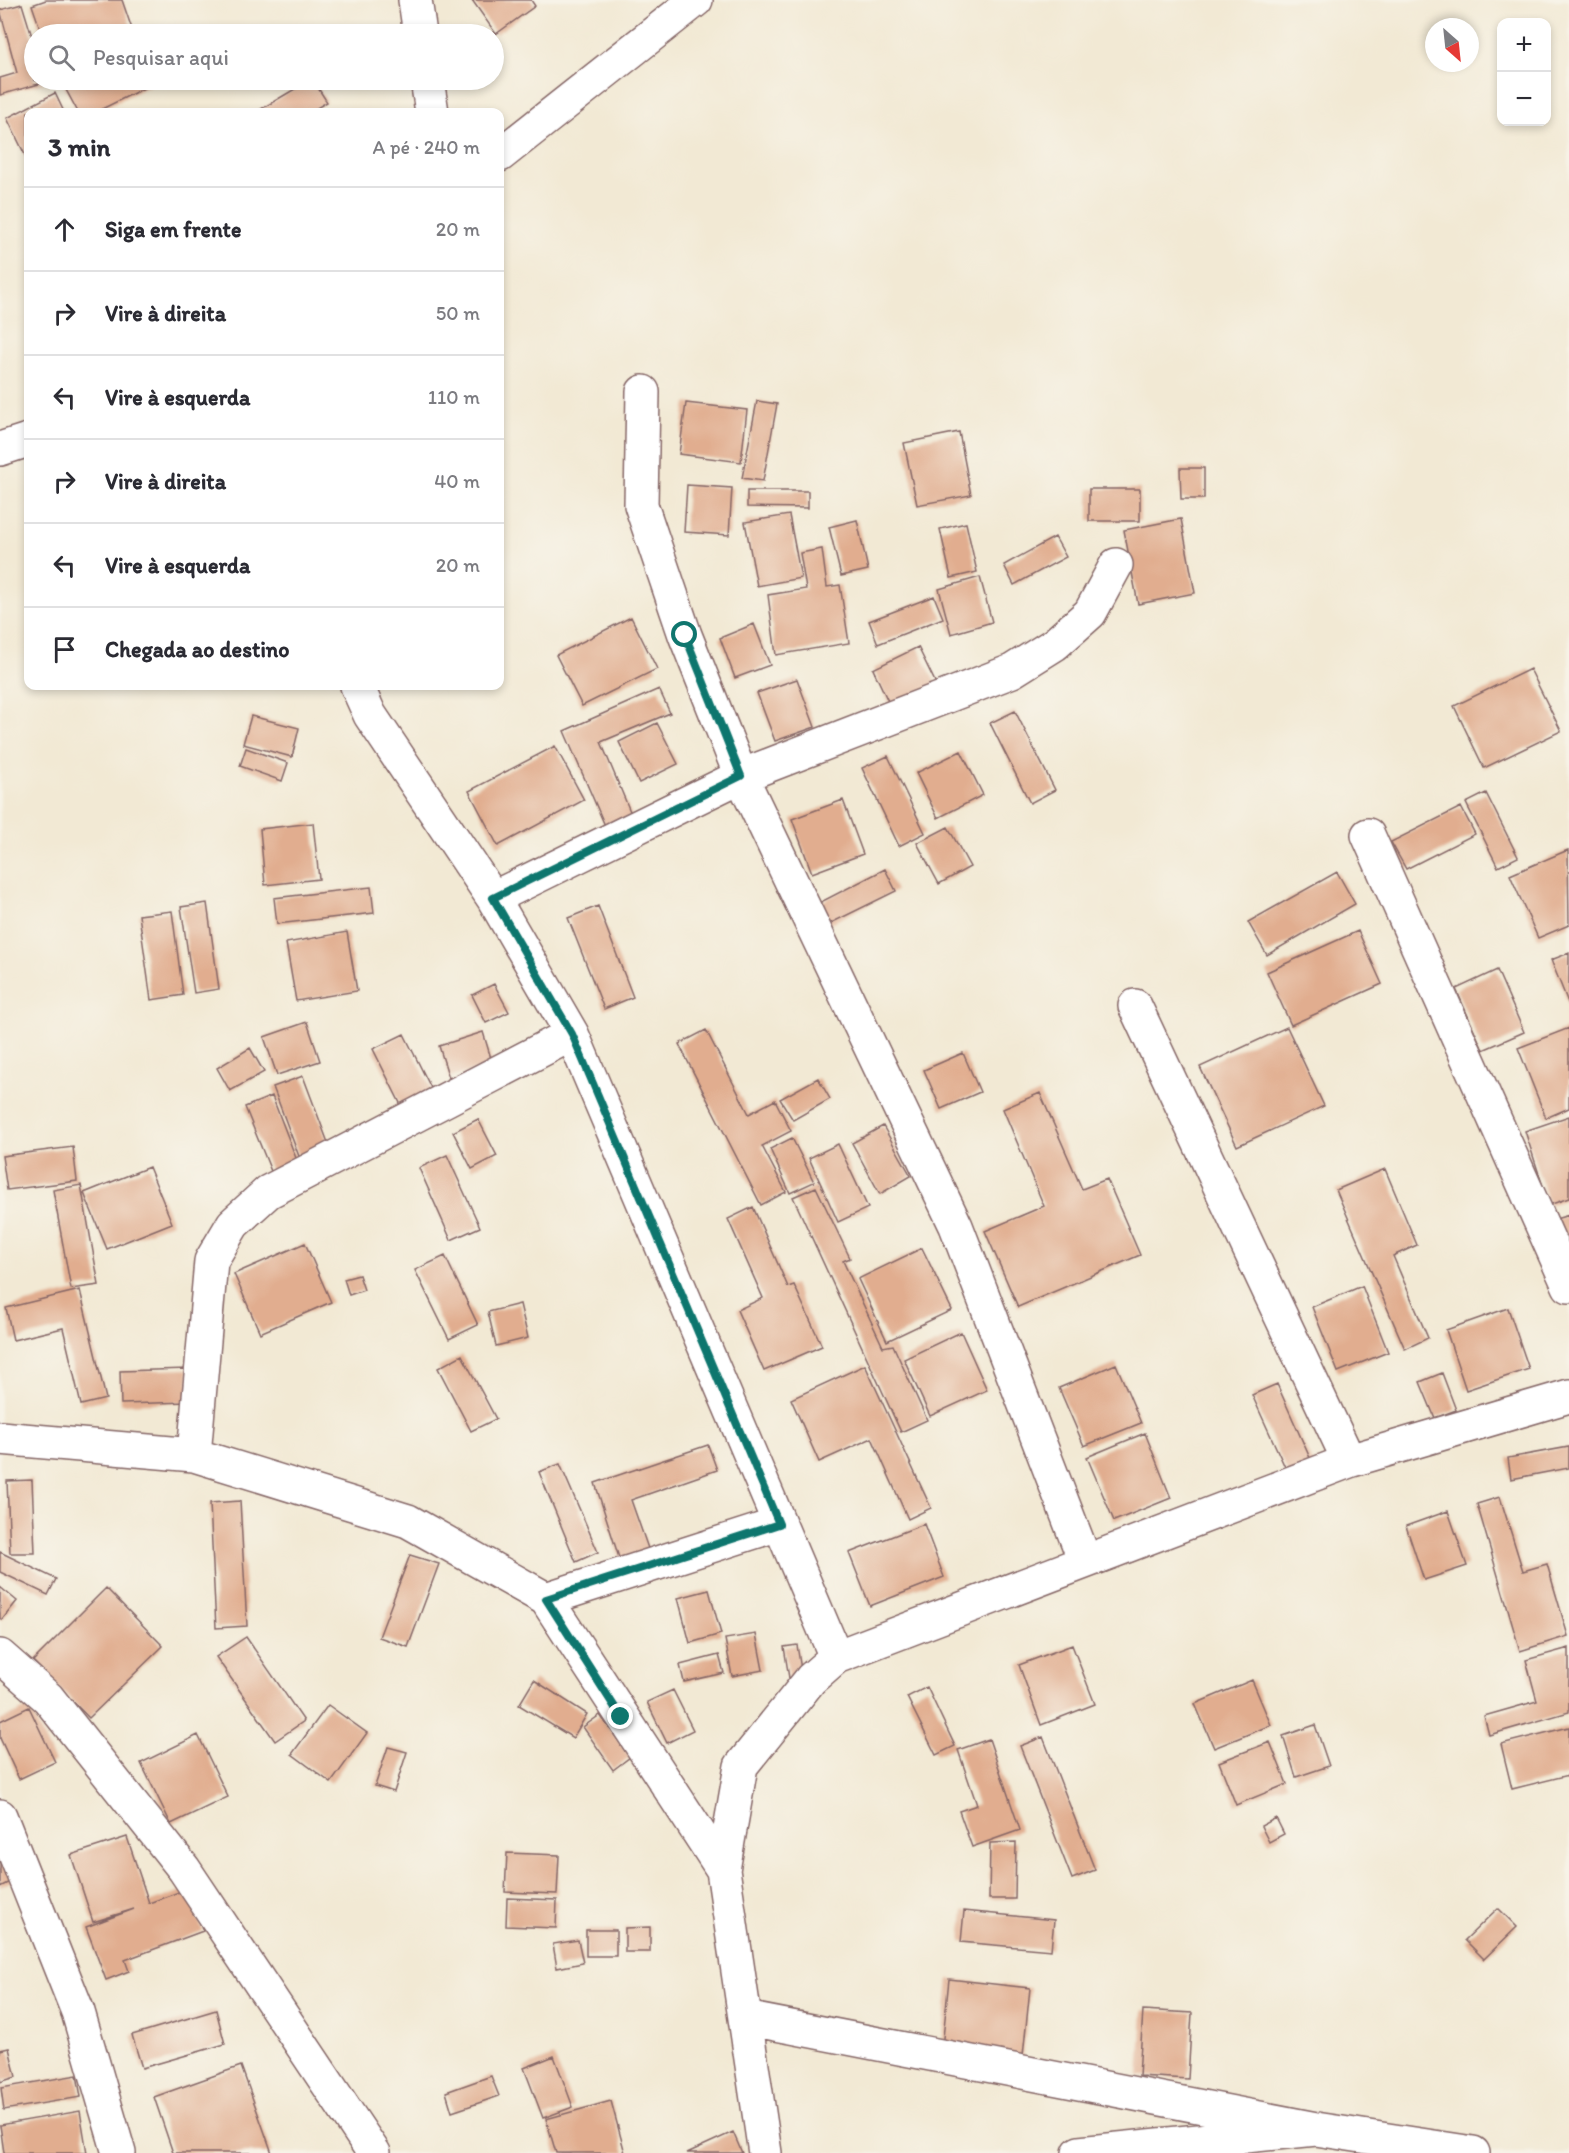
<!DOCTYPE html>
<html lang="pt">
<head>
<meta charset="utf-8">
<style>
  body { margin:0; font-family:Itim,sans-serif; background:#f2f2f3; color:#2b2b33 }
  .controls { position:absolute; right:18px; top:18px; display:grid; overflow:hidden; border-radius:12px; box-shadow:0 3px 9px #0003 }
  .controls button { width:54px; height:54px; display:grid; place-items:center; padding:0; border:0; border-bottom:2px solid #e1e1e2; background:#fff; color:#2b2b33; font:30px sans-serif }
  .compass { position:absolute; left:1425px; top:18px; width:54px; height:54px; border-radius:50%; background:#fff; box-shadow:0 3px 9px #0003; rotate:153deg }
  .stop { position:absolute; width:18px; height:18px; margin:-14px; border:4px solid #0f766e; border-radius:50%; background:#fff }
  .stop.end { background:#0f766e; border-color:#fff; box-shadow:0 2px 6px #0008 }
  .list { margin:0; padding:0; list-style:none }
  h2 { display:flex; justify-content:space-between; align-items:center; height:78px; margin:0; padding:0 24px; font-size:26px }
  h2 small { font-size:20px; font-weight:400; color:#7c7c81 }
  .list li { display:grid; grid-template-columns:39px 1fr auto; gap:18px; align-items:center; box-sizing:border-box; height:84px; padding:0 24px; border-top:2px solid #e1e1e2 }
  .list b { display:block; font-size:22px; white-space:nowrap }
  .list em { font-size:20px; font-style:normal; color:#7c7c81 }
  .icon { flex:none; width:33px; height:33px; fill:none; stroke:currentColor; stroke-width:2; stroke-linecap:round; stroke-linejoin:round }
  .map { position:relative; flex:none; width:1569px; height:2153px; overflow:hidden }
  .search { position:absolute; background:#fff; box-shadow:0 3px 9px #0003; left:24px; top:24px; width:480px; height:66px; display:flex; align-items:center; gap:15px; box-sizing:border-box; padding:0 21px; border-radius:33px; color:#7c7c81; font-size:22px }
  .panel { position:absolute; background:#fff; box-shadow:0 3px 9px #0003; left:24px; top:108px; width:480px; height:582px; border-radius:12px }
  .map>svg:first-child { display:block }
  .building { fill:#e1ad8f }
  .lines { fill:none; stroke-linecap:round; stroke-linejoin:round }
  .minor-casing { stroke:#856666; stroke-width:36 }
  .minor { stroke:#fff; stroke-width:33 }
  .route { stroke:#0f766e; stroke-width:8 }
</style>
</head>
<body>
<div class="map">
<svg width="1569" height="2153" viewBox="0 0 1569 2153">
  <rect width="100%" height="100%" fill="#f7f3e8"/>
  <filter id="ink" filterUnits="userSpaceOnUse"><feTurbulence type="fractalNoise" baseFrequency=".0167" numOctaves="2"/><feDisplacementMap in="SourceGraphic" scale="12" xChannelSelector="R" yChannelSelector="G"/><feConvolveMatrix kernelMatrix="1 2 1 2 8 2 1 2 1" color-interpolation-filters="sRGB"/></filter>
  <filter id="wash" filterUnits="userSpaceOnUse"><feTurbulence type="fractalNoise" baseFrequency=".008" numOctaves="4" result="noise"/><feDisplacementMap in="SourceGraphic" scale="24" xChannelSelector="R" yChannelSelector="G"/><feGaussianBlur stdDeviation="1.35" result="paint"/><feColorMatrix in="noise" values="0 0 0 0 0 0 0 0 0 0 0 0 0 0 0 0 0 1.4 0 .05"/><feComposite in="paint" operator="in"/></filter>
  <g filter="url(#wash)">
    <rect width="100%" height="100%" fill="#f2e9d4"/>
    <g id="blocks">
      <path class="building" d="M46 0H122L133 32 126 34H42L32 5Z
        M472 0H531L535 6 496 34Z
        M22 4 34 43V80L46 82 0 95V78L17 73 0 10Z
        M77 80H160L96 112H78L64 86Z
        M310 80H313L327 102 310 112H256Z
        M55 93 64 112H28V161L7 118Z
        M757 401 777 404 763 481 742 478Z
        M686 403 747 410 741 462 679 454Z
        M959 432 971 495 917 505 904 443Z
        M1180 468H1204V499H1181Z
        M687 485 732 488 729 535 684 532Z
        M1089 489H1140V521H1089Z
        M747 491H808V508L747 507Z
        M789 515 801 578 757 586 745 522Z
        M1181 519 1195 593 1138 604 1124 530Z
        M857 520 868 570 841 576 829 527Z
        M966 523 977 572 951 578 940 529Z
        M1055 537 1066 557 1014 585 1004 565Z
        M822 549 827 587 840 585 849 643 776 655 768 595 806 589 800 553Z
        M980 577 992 622 951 634 939 589Z
        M934 596 943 618 878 644 869 621Z
        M631 617 657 669 582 706 556 655Z
        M754 624 770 665 735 678 720 638Z
        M918 647 940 692 894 714 873 669Z
        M1530 669 1561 731 1484 768 1454 706Z
        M797 679 815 727 775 741 757 693Z
        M659 689 670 713 601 742 632 816 606 828 564 731Z
        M1015 711 1055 790 1030 803 990 723Z
        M251 716 299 728 292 757 243 744Z
        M657 723 678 764 639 783 619 742Z
        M555 746 584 800 498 846 469 791Z
        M246 748 288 763 282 781 240 766Z
        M961 751 983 795 938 818 916 773Z
        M888 756 925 833 899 846 862 768Z
        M1486 793 1518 857 1498 867 1466 803Z
        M843 800 863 854 812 873 792 819Z
        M1461 807 1475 834 1406 869 1391 842Z
        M313 823 319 879 265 885 260 829Z
        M948 827 970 867 939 884 917 843Z
        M1568 850 1569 925 1538 938 1510 875Z
        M885 869 896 891 825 926 815 905Z
        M1337 872 1355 904 1267 955 1248 922Z
        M371 887 374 913 277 924 274 898Z
        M207 903 219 989 194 993 181 907Z
        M598 906 633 997 604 1009 568 918Z
        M172 911 183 995 151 1000 139 915Z
        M1358 931 1382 984 1291 1025 1267 972Z
        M347 932 357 991 296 1001 286 943Z
        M1569 953V1005L1551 960Z
        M1497 970 1524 1032 1483 1050 1456 989Z
        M494 984 509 1012 486 1023 472 995Z
        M307 1022 320 1061 277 1075 264 1037Z
        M1287 1027 1324 1106 1237 1146 1200 1067Z
        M1569 1028V1108L1546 1118 1518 1048Z
        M706 1030 749 1114 775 1100 791 1131 762 1146 786 1192 761 1205 679 1044Z
        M483 1032 493 1065 449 1078 439 1046Z
        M404 1034 433 1092 402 1107 373 1049Z
        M250 1048 264 1072 230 1091 217 1068Z
        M963 1053 980 1092 941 1109 924 1070Z
        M303 1076 330 1148 300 1159 273 1087Z
        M818 1078 830 1099 793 1120 780 1099Z
        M1040 1093 1082 1189 1107 1179 1140 1255 1018 1307 985 1231 1044 1206 1003 1109Z
        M272 1096 301 1171 275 1181 245 1107Z
        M1569 1116V1198L1549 1205 1525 1131Z
        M478 1119 497 1156 472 1169 453 1132Z
        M883 1126 911 1176 880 1194 852 1143Z
        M792 1138 814 1182 790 1193 770 1149Z
        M838 1144 868 1208 838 1222 809 1158Z
        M73 1147 77 1181 7 1190 2 1156Z
        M447 1155 480 1227 451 1240 419 1168Z
        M149 1167 172 1223 107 1249 84 1193Z
        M1385 1169 1417 1245 1393 1256 1428 1338 1405 1349 1336 1190Z
        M81 1185 99 1285 71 1289 53 1190Z
        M816 1187 850 1258 843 1261 883 1347 893 1345 927 1420 901 1432 793 1197Z
        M753 1207 788 1287 794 1285 822 1346 764 1371 737 1310 763 1298 728 1219Z
        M1569 1215V1270L1552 1220Z
        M305 1243 331 1302 260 1333 234 1274Z
        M922 1248 952 1310 887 1341 858 1279Z
        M445 1256 478 1325 449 1339 415 1270Z
        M359 1275 364 1290 349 1295 344 1279Z
        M1362 1286 1388 1352 1338 1372 1312 1307Z
        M80 1290 106 1399 81 1405 63 1328 13 1340 6 1308Z
        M520 1304 528 1338 496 1346 488 1312Z
        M1508 1308 1529 1369 1466 1390 1446 1330Z
        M961 1332 987 1390 930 1416 904 1359Z
        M462 1355 496 1419 471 1431 438 1368Z
        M1116 1364 1141 1423 1084 1446 1059 1388Z
        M865 1365 931 1508 908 1519 872 1438 819 1462 791 1399Z
        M188 1369 189 1402 121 1404 120 1371Z
        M1442 1373 1456 1410 1435 1418 1420 1382Z
        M1277 1384 1314 1467 1290 1478 1252 1395Z
        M1145 1433 1171 1498 1114 1521 1087 1457Z
        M708 1445 717 1470 631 1500 651 1557 622 1567 595 1483Z
        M1569 1447V1468L1511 1479 1508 1458Z
        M560 1464 598 1552 576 1562 539 1472Z
        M32 1480 35 1553H10L7 1481Z
        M1500 1497 1523 1571 1547 1564 1568 1636 1520 1651 1477 1504Z
        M240 1501 247 1626 216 1628 210 1503Z
        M1448 1511 1467 1566 1424 1580 1406 1526Z
        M924 1524 944 1577 870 1606 849 1553Z
        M0 1552 56 1579 48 1595 0 1572Z
        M410 1555 439 1564 408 1647 379 1637Z
        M0 1587 17 1601 2 1620 0 1618Z
        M106 1588 163 1646 89 1718 33 1661Z
        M709 1590 721 1634 690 1643 678 1598Z
        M756 1634 763 1670 732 1676 725 1639Z
        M246 1637 304 1721 275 1741 216 1657Z
        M797 1645 802 1676 789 1678 784 1647Z
        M1072 1645 1095 1704 1041 1725 1019 1665Z
        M1569 1648V1712L1489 1735 1484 1716 1537 1701 1526 1660Z
        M719 1655 724 1673 684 1682 680 1665Z
        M534 1680 587 1714 573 1738 519 1705Z
        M1252 1680 1271 1725 1214 1748 1195 1704Z
        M927 1687 955 1746 936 1755 907 1697Z
        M673 1690 693 1730 667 1743 647 1702Z
        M328 1705 367 1733 331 1783 292 1754Z
        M29 1707 55 1762 19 1779 0 1738V1721Z
        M600 1715 630 1757 613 1770 583 1727Z
        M1315 1725 1329 1766 1296 1777 1283 1736Z
        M1569 1727V1775L1512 1789 1501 1744Z
        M198 1735 228 1797 171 1824 141 1763Z
        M1043 1737 1095 1870 1072 1879 1020 1746Z
        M989 1739 1020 1830 972 1847 959 1811 977 1805 958 1750Z
        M1270 1742 1287 1784 1236 1805 1219 1762Z
        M388 1747 407 1752 394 1792 375 1786Z
        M1276 1818 1284 1834 1269 1842 1261 1826Z
        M127 1837 149 1903 187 1889 203 1931 125 1960 129 1971 106 1980 86 1927 134 1909 93 1922 71 1855Z
        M0 1841 19 1877 0 1887Z
        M1016 1842 1015 1899H989L990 1843Z
        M507 1853 559 1855 557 1894 505 1892Z
        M507 1898 557 1900 556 1928 506 1926Z
        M1498 1908 1517 1927 1484 1959 1465 1940Z
        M964 1911 1054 1920 1051 1950 961 1942Z
        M650 1927V1952H625V1928Z
        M586 1930H616V1956H586Z
        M578 1940 583 1963 557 1968 553 1944Z
        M949 1979 1030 1988 1023 2056 942 2048Z
        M216 2010 225 2044 142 2068 132 2035Z
        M1143 2010 1192 2013 1188 2079 1139 2076Z
        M9 2048 16 2077 0 2082V2050Z
        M554 2056 573 2107 543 2118 524 2068Z
        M241 2066 272 2153H173L154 2097Z
        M77 2075 81 2097 4 2110 1 2088Z
        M491 2076 499 2096 452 2112 446 2092Z
        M611 2101 625 2153H556L546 2119Z
        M80 2111 87 2153H4L0 2125Z
        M733 2132 742 2153H687Z"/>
    </g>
  </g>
  <g filter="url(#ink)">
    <use href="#blocks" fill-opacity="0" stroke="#856666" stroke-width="1.5"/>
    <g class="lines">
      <defs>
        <path id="minor" d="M415 0 420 34
          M427 80 432 112
          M500 155 696 0
          M643 392 641 505 685 635 741 776 956 1226 1085 1561
          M0 449 28 440
          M357 686 370 715 493 898 572 1034 836 1657
          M1368 835 1569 1286
          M493 898 741 776 1012 671 1055 644 1090 613 1116 565
          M1135 1006 1349 1461
          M0 1438 194 1455 408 1521 546 1599 723 1870
          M194 1455 211 1261 233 1224 268 1192 572 1034
          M546 1599 779 1524
          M0 1656 48 1698 184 1869 374 2153
          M0 1816 78 2012 119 2153
          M745 2018 1316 2129
          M765 2153 723 1870 741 1766 811 1679 836 1657 1349 1461 1569 1396
          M1079 2153 1316 2129 1473 2153"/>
      </defs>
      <use href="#minor" class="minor-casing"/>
      <use href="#minor" class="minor"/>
    </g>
  </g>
  <g class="lines" filter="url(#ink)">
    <path class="route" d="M621 1717 546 1599 779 1524 572 1034 493 898 741 776 685 635"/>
  </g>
</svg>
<div class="controls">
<button>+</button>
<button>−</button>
</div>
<svg class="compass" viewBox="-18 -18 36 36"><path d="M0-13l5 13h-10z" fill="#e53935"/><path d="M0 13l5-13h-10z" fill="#7c7c81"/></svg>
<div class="stop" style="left:685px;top:635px"></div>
<div class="stop end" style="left:621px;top:1717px"></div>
<div class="search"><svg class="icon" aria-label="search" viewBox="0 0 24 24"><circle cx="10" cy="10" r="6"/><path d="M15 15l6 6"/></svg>Pesquisar aqui</div>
<section class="panel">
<h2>3 min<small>A pé · 240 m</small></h2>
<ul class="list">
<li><svg class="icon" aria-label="ahead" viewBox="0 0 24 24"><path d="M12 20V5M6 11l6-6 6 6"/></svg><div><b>Siga em frente</b></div><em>20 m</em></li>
<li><svg class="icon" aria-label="right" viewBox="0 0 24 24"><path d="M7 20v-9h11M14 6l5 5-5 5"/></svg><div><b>Vire à direita</b></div><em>50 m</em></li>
<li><svg class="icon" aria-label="left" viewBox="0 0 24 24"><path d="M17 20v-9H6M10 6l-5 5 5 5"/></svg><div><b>Vire à esquerda</b></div><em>110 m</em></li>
<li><svg class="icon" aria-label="right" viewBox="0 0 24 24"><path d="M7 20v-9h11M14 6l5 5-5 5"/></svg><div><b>Vire à direita</b></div><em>40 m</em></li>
<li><svg class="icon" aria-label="left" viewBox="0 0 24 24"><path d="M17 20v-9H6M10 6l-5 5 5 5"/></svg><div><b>Vire à esquerda</b></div><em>20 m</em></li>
<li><svg class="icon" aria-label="arrive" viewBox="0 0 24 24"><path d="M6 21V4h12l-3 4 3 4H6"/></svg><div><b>Chegada ao destino</b></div></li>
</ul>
</section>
</div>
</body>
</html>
